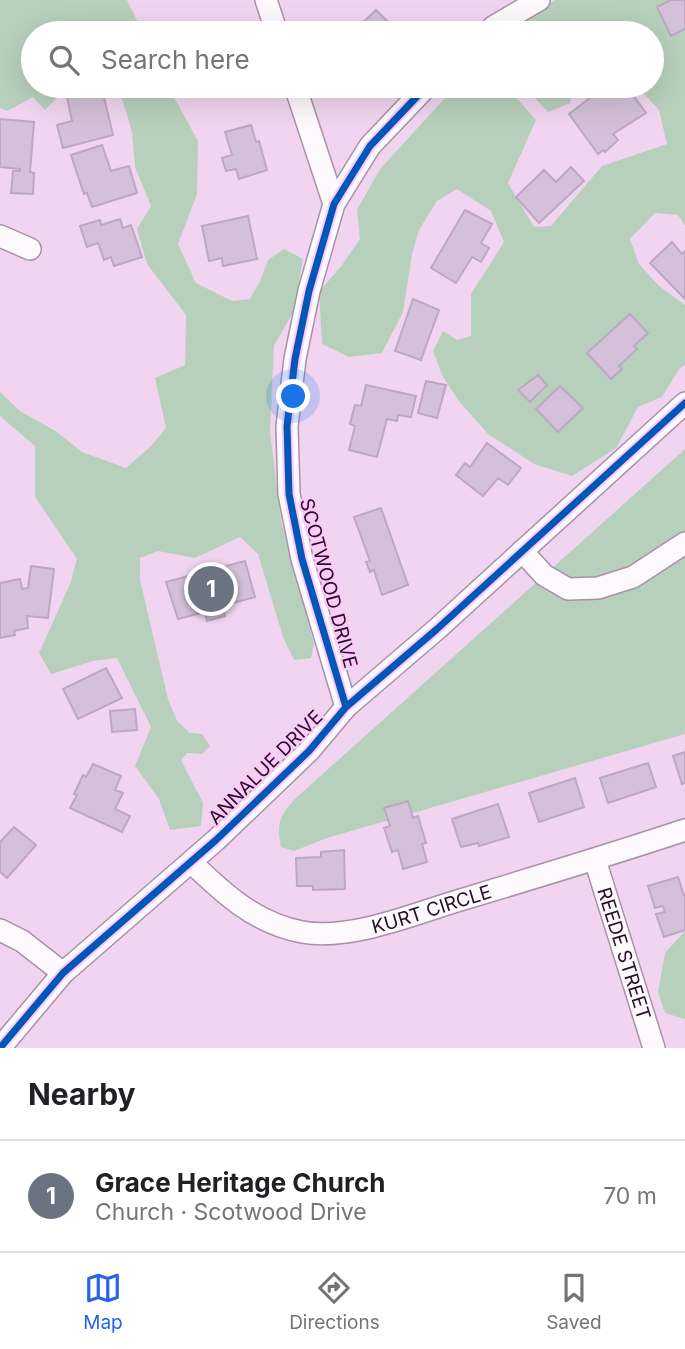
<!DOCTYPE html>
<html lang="en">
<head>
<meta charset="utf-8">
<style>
  body { margin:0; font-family:Inter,sans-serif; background:#f2f2f2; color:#202124 }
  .you { position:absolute; left:294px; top:397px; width:24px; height:24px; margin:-18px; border:5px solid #fff; border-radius:50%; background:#1a73e8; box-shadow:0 0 0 10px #1a73e833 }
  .badge { display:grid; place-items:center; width:46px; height:46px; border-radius:50%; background:#2563eb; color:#fff; font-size:23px; font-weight:700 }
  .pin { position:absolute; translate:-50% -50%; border:4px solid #fff; box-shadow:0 2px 7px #0006 }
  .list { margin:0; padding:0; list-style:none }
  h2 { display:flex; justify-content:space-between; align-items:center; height:91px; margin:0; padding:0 28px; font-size:30px }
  h2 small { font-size:23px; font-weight:400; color:#757577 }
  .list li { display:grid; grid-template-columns:46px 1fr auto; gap:21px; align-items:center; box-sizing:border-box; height:112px; padding:0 28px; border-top:2px solid #e0e0e0 }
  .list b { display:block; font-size:26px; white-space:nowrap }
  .list p { margin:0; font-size:23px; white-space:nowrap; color:#757577 }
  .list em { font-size:23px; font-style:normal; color:#757577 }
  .icon { flex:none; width:38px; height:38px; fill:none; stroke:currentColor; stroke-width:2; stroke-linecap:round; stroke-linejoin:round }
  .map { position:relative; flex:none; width:685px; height:1048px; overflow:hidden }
  .search { position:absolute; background:#fff; box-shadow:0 7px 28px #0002; left:21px; right:21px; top:21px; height:77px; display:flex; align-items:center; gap:18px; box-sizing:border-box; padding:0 24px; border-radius:38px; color:#757577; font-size:26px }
  .sheet { height:203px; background:#fff }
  nav { display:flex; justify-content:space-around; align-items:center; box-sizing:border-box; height:98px; border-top:2px solid #e0e0e0; background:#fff; font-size:19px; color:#757577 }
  nav a { display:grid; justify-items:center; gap:4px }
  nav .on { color:#2563eb }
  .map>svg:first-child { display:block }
  .green { fill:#b7d0bb }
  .building { fill:#d4c1d9; stroke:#bca8c2; stroke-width:2 }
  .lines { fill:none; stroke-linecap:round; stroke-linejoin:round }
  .minor-casing { stroke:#a991a8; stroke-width:24 }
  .minor { stroke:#fdf9fd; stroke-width:21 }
  .cycleway-casing { stroke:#fdc9fb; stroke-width:11 }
  .cycleway { stroke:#0057b8; stroke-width:7 }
  .labels { text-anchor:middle; stroke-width:5; stroke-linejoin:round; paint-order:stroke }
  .street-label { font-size:19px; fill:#271027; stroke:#fdc9fb }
</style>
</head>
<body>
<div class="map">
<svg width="685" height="1048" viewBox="0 0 685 1048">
  <rect width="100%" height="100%" fill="#f1d5f0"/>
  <path class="green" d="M0 0H127L143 33H33V86H68L45 110 33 97 7 111 0 108Z
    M556 0H685V226L678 215 655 213 630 239 639 264 658 285 685 305V365L680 368 662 397 638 407 616 448 572 476 534 464 488 434 458 400 443 377 433 351 443 331 457 340 471 336V294L504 242 491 211 457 189 437 201 419 230 412 254 403 312 382 353 349 357 322 344 319 292 342 265 360 239 357 210 380 169 456 86H506L536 120 508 183 534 227 551 226 602 166 667 144 659 110 637 86H652V33H515L541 7Z
    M118 86H168L198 141 197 194 178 244 196 283 232 301 250 299 261 279 268 260 284 249 303 259 293 312 274 346 270 431 281 521 314 644 311 658 294 660 283 637 258 554 240 537 195 558 158 551 140 558V580L168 699 177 721 190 733 202 734 210 746 202 754 187 753 181 760 203 803 201 826 170 830 159 799 135 766 151 727 117 658 93 661 51 674 39 653 70 584 77 559 35 497V446L0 416V392L20 411 57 432 82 452 126 468 151 446 166 428 155 378 185 365 186 315 147 264 137 229 151 206 135 167 132 132Z
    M524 86H575L570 103 548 112Z
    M685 449V734L327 838 294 851 281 847C276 823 280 814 297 797Z
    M685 931V1019L665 1013 658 992 665 953Z"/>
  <path class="building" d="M671 0H685V29L671 36 657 7Z
    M376 10 396 30 392 33H352Z
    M611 86 618 94 627 87 646 113 613 134 618 140 605 152 603 150 598 154 569 114 600 90 601 91Z
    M102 89 113 135 63 148 57 125 72 121 67 97Z
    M0 119 34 122 30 172 34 173 33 194 11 193 13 171H20V169L0 167Z
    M251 125 256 142 259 141 267 170 239 179 236 169 226 171 222 158 232 155 225 132Z
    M102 145 111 171 129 166 137 193 92 207 87 193 84 194 71 155Z
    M571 167 584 181 539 223 516 197 544 170 556 182Z
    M465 210 492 224 481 243 489 248 481 262 472 257 456 283 431 268Z
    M248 216 257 259 223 266 222 258 209 261 202 226Z
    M120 219 123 228 131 225 142 257 114 266 111 257 104 260 98 243 87 247 80 226 100 220 101 225Z
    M672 242 682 254 685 251V299L650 263Z
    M413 299 439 310 421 360 395 351Z
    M630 314 648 333 634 346 637 349 619 366 622 369 611 379 587 353Z
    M538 375 547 385 530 402 518 390Z
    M426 381 446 385 437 418 418 413Z
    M366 385 416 396 411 417 398 415 397 421 387 419 377 457 349 450 355 426 350 424 355 405 361 406Z
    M560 386 583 408 558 432 536 409Z
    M487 443 521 468 508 485 498 478 483 496 456 475 465 463 470 467Z
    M381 508 408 585 382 595 374 570 370 572 366 562 370 561 354 517Z
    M245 561 255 597 222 606 225 616 207 621 205 612 178 619 166 582Z
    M31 566 54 569 48 618 27 616 28 628 14 631 15 635 0 638V583L20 579 22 589 28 588Z
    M106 668 122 698 78 719 63 689Z
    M135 709 137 730 112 732 110 711Z
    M685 752V783L682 784 673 756Z
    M648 763 656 787 608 803 600 778Z
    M93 764 121 776 115 790 123 793 115 809 130 816 122 832 70 808 77 795 74 794 83 775 86 777Z
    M575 778 584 807 539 822 529 793Z
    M408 801 413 818 418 816 426 843 422 844 427 862 403 869 398 850 392 852 384 828 390 826 384 808Z
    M498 804 509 837 479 846 478 843 461 847 452 819Z
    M14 827 36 845 7 878 0 872V842Z
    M344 850 345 889 313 890V886H297L296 858 321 857V852Z
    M678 877 685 898V930L664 937 656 914 665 912 663 906 655 908 648 886Z"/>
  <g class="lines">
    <defs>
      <g id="minor">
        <path d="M266 0 277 33"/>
        <path d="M493 27 539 0"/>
        <path d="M295 86 334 204"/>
        <path d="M0 236 30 249"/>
        <path d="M522 551 544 575 568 589 598 588 633 577 685 543"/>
        <path d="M346 707 302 559 289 494 287 426 295 359 309 291 334 204 370 146 427 86"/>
        <path id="s1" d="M595 860 654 1048"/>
        <path id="s2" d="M191 862C224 894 255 923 302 932 353 941 418 912 467 898 540 876 613 854 685 830"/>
        <path d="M0 930 22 941 63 973"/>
        <path d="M0 1048 63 973 216 840 309 751 346 707 437 629 685 403"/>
      </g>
    </defs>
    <use href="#minor" class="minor-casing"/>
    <use href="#minor" class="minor"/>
    <defs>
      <path id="cycleway" d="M346 707 302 559 289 494 287 426 295 359 309 291 334 204 370 146 427 86
        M0 1048 63 973 216 840 309 751 346 707 437 629 685 403"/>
    </defs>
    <use href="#cycleway" class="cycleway-casing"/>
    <use href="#cycleway" class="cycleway"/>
  </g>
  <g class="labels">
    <g class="street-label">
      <text transform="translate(329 583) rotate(75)" y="7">SCOTWOOD DRIVE</text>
      <text transform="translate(265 767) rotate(-45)" y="7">ANNALUE DRIVE</text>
      <text dy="7" stroke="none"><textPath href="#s2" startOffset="266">KURT CIRCLE</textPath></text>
      <text dy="7" stroke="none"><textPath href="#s1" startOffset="98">REEDE STREET</textPath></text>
    </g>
  </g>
</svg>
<div class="you"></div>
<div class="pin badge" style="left:211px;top:589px;background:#6b7280">1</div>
<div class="search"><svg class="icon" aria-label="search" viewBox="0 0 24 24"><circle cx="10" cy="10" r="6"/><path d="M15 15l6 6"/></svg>Search here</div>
</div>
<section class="sheet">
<h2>Nearby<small></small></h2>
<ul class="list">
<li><span class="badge" style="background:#6b7280">1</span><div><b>Grace Heritage Church</b><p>Church · Scotwood Drive</p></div><em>70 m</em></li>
</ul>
</section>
<nav>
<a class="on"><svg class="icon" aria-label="map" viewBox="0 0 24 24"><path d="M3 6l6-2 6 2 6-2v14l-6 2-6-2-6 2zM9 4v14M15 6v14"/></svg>Map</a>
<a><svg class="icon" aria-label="directions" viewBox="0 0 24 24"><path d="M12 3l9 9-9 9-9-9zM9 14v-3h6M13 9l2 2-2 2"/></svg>Directions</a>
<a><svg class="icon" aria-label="saved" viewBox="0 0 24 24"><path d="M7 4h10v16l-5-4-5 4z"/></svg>Saved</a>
</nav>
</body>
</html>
